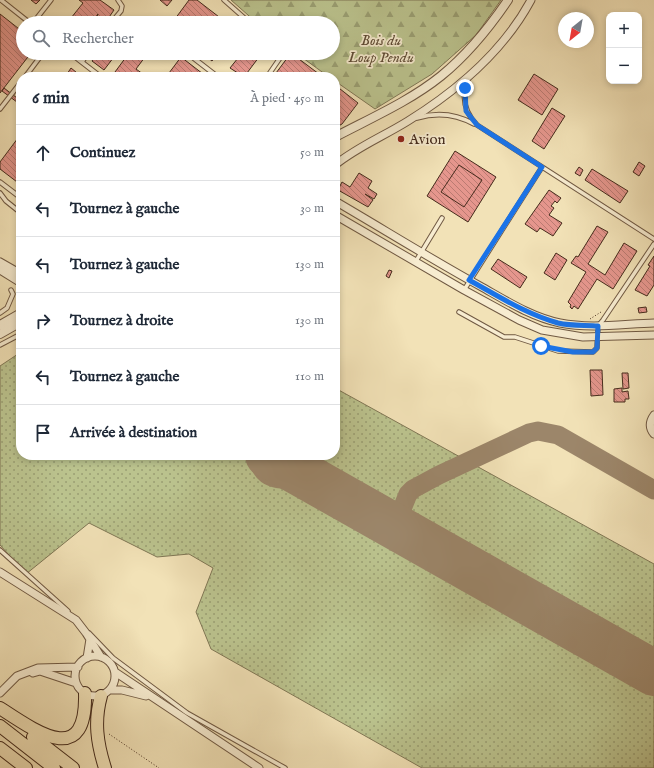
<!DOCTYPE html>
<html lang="fr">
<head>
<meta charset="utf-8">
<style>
  body { margin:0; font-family:"IM FELL English",serif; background:#f6f6f7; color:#1f2937 }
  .controls { position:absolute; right:12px; top:12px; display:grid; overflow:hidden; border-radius:8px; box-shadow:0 2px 6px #0003 }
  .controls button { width:36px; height:36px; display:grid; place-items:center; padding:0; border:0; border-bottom:1px solid #e0e1e3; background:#fff; color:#1f2937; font:20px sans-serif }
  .compass { position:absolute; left:558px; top:12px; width:36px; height:36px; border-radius:50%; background:#fff; box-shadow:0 2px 6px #0003; rotate:211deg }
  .stop { position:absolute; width:12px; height:12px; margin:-9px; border:3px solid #1a73e8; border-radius:50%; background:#fff }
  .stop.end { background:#1a73e8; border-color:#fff; box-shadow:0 1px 4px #0008 }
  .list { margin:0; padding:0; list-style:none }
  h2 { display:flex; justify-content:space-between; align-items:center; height:52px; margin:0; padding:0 16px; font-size:17px }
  h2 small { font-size:13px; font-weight:400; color:#747a83 }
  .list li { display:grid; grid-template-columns:26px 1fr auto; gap:12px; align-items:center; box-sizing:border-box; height:56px; padding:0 16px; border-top:1px solid #e0e1e3 }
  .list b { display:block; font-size:15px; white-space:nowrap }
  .list em { font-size:13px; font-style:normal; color:#747a83 }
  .icon { flex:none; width:22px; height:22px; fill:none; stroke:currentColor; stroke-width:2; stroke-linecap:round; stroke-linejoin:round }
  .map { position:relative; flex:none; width:654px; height:768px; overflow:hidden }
  .search { position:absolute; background:#fff; box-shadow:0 2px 6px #0003; left:16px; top:16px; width:324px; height:44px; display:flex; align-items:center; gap:10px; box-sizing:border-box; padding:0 14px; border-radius:22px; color:#747a83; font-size:15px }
  .panel { position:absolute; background:#fff; box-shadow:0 2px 6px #0003; left:16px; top:72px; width:324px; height:388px; border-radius:16px }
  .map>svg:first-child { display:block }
  .grass { fill:url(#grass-dots); stroke:#807755 }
  .forest { fill:url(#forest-firs); stroke:#807755 }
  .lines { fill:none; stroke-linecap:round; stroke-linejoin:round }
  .taxiway { stroke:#9c866a; stroke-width:19 }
  .runway { stroke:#9c866a; stroke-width:46 }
  .building { fill:url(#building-back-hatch); stroke:#452b1c }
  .service-casing { stroke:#705943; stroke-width:5.5 }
  .minor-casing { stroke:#705943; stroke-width:9 }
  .tertiary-casing { stroke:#705943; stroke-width:10 }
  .motorway-casing { stroke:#452b1c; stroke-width:14 }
  .path { stroke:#452b1c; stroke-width:1; stroke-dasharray:1 2; stroke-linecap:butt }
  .service { stroke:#f7ecd0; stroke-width:3.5 }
  .minor { stroke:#f7ecd0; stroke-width:7 }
  .tertiary { stroke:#f7ecd0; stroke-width:8 }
  .motorway { stroke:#f2e2b7; stroke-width:12 }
  .route { stroke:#1a73e8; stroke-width:5 }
  .poi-dot { fill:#8f2418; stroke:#f7ecd0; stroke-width:1.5 }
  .labels { text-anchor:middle; stroke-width:3.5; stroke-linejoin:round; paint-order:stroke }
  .park-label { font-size:15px; font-style:italic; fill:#5d4933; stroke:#f7ecd0 }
  .poi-label { font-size:15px; fill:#452b1c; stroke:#f7ecd0; text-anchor:start }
</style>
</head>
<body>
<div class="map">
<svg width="654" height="768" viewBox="0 0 654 768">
  <defs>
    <pattern id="grass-dots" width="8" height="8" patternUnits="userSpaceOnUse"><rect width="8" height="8" fill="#bbc38e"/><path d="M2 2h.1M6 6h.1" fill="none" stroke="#9a9f73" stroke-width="1.8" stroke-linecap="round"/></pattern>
    <pattern id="forest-firs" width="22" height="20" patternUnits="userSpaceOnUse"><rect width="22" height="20" fill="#bbc38e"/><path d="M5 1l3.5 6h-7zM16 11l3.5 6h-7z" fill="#9a9f73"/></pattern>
    <pattern id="building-back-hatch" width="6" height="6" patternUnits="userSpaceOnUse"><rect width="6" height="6" fill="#e5968d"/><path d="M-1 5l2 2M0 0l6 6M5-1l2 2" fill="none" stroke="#bb7b72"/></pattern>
  </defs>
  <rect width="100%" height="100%" fill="#f2e2b7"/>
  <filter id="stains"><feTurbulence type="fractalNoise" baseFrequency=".005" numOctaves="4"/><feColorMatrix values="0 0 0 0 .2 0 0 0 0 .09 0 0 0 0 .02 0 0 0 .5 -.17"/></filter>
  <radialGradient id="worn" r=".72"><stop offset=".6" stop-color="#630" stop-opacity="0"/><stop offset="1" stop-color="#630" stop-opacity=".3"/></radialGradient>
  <path class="grass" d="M21 352V455H335V388L654 564V768H422L211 649 196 612 213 568 189 554 157 557 89 523 26 574 0 545V366Z"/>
  <path class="forest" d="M231 0H501L476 35 432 74 375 109 335 81V77H329L296 53H333V23H257Z"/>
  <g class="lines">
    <path class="taxiway" d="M257 455C261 480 281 484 302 474
      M301 455 320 485
      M423 543 406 526 403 519 402 509 408 494 413 489 439 475 529 433 538 431 558 435 654 490"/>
    <path class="runway" d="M268 455 654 673"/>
  </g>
  <path class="building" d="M31 0H40L36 4Z
    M79 0H100L114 10 105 23H101L96 19 98 14 91 23H67L83 3Z
    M160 0H172L167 6Z
    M189 0H197L223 20H227L228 23H172Z
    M0 14 23 32V53H31L0 93Z
    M148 17 154 22V23H150L146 20Z
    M98 53H117L104 70 92 61Z
    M129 53H139L145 57 136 69 147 77H121L115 72Z
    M202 53H218L212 61Z
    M242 53H262L244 77 230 68Z
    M291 53 319 74 317 77H273Z
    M181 57 207 77H166Z
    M71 68 82 77H65Z
    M534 74 558 89 542 115 518 100Z
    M335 85 358 103 342 124 335 128Z
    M4 88 21 101V105L2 91Z
    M552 108 565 116 544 149 532 141Z
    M21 134V185L0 169V162Z
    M455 151 496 177 468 222 427 196Z
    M639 162 645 166 639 176 633 172Z
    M459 165 482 180 464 207 441 192Z
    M579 167 583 170 580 176 575 173Z
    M592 169 628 191 620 203 585 180Z
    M359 173 372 181 368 188 377 194 374 199 365 194 373 200 368 207 338 190 342 182 350 187Z
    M549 190 561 198 557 203 555 201 551 206 554 208 549 215 562 223 553 236 540 228 537 232 525 224Z
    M597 226 608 232 588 264 605 275 624 243 637 251 613 289 597 279 578 309 574 306 572 309 570 307 571 305 568 302 586 272 571 263 576 256 578 257Z
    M556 253 567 260 555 280 544 273Z
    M654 256V285L647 296 635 290 650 266 648 265Z
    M498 259 527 277 520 288 491 269Z
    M389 270 392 271 389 278 386 276Z
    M646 307 647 312 639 313 638 308Z
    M590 370H602L603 395 591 396Z
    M622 373H628L629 388 623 389Z
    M622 388V392L628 391 629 399H625V402H614V389Z"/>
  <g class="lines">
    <defs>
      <path id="service" d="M1 0 30 23
        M224 0 250 23
        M33 23 51 0
        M111 23 121 11 122 6 118 0
        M70 53 101 77
        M187 53 218 77
        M82 62 88 53
        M25 77 43 53
        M267 77 280 58 278 53
        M468 79C461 97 464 112 477 125L654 239
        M0 109 21 82
        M417 118C437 112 456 114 474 124
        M0 182 21 198
        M0 193 6 201 21 213
        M0 260 21 272
        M416 261 442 218
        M464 290 542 167
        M459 312 504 337H515L558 351 593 352 597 348 598 326 603 320 654 244
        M0 313 7 308 13 294 11 290
        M0 345 21 334
        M0 550 68 611
        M89 633 113 658 187 713 285 768"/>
      <path id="minor" d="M335 165C357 147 384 136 408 121 458 90 503 52 531 0
        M335 201C383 229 431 259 480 286 505 300 531 317 560 323 590 329 623 324 654 323
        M335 215 464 290 519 320 542 330 583 337 654 335
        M0 264 21 277
        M0 270 21 283
        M654 415C649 422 649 428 654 434
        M0 572 76 620 86 633 101 657
        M75 676a20 20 0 1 1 40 0a20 20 0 1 1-40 0Z
        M87 658 90 639
        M115 672 259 768
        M33 673 40 671 76 683
        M111 690H122L146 696
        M0 693 17 676 38 668 78 667"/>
      <path id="tertiary" d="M335 137C371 118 410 101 441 76 468 54 489 28 508 0
        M0 325 21 313
        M0 334 21 322"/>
      <path id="motorway" d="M101 696C94 721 97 743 105 768
        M0 708C38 733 87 768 85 693
        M0 726 54 768
        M33 737 73 768
        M0 748 26 768"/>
    </defs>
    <use href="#service" class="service-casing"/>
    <use href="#minor" class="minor-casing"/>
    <use href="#tertiary" class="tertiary-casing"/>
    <use href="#motorway" class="motorway-casing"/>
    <path class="path" d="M590 319 601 312
      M109 734 159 768"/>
    <use href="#service" class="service"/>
    <use href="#minor" class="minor"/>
    <use href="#tertiary" class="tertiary"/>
    <use href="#motorway" class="motorway"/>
  </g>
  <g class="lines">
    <path class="route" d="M465 88 466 111 477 125 542 167 469 280C498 296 526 314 558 323 571 326 585 325 598 326L597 348 593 352H573L541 346"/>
  </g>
  <circle class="poi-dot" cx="401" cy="139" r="4"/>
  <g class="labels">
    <g class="park-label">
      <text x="381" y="45">Bois du<tspan x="381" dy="17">Loup Pendu</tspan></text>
    </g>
    <g class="poi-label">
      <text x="409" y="144">Avion</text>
    </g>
  </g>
  <rect width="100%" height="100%" filter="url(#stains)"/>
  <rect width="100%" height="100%" fill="url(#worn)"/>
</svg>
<div class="controls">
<button>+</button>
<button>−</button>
</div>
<svg class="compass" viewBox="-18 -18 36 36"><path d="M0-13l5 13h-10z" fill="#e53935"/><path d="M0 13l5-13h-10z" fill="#747a83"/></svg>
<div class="stop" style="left:541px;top:346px"></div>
<div class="stop end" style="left:465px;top:88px"></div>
<div class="search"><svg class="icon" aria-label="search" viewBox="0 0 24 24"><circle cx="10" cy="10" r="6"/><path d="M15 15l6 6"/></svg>Rechercher</div>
<section class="panel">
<h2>6 min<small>À pied · 450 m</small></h2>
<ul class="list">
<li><svg class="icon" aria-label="ahead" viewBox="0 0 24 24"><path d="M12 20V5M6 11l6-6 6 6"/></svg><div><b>Continuez</b></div><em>50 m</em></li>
<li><svg class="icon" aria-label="left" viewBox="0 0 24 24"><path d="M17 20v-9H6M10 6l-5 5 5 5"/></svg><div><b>Tournez à gauche</b></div><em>30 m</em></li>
<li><svg class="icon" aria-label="left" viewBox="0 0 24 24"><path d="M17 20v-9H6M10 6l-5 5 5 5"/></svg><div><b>Tournez à gauche</b></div><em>130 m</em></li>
<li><svg class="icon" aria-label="right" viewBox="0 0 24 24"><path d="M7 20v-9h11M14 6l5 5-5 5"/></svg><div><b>Tournez à droite</b></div><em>130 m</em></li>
<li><svg class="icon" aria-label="left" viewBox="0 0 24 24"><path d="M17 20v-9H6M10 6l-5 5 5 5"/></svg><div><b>Tournez à gauche</b></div><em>110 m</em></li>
<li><svg class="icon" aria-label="arrive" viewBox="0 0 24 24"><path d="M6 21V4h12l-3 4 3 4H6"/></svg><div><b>Arrivée à destination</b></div></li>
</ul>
</section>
</div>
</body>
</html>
